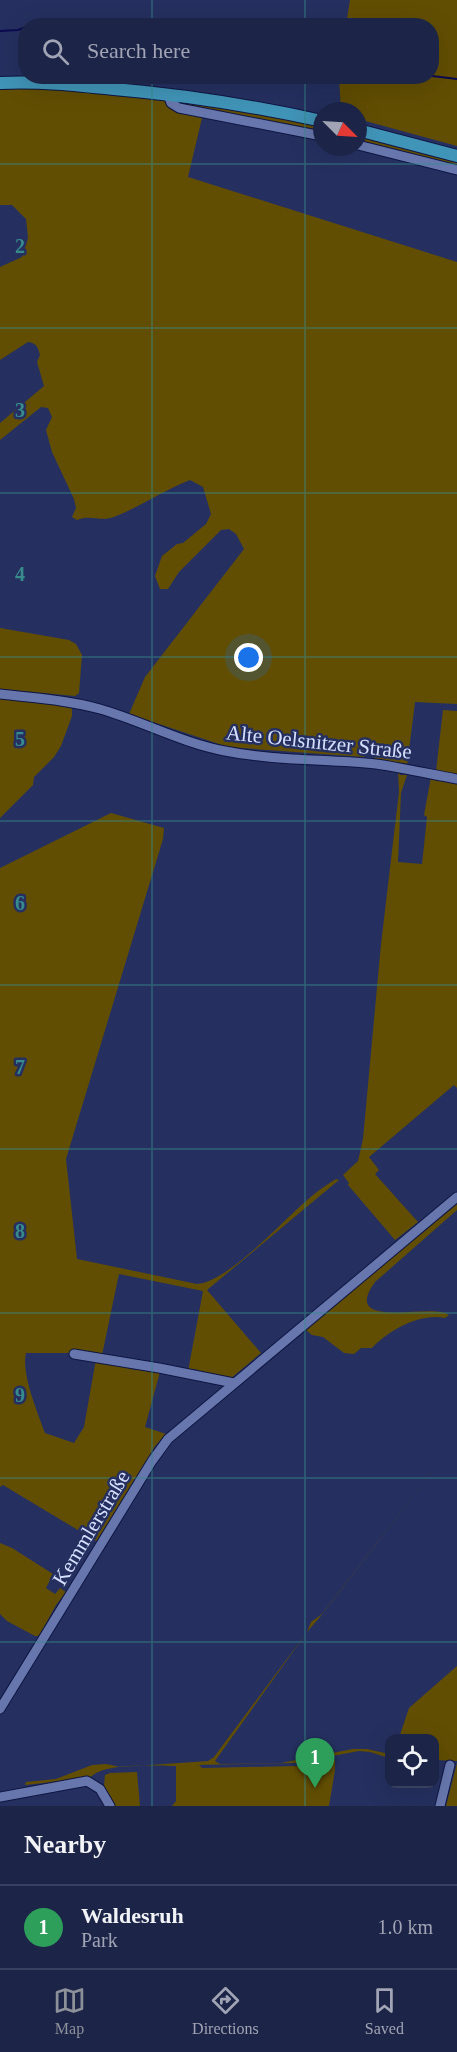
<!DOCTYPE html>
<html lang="en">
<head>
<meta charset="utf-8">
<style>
  body { margin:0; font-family:"Times New Roman",serif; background:#252c4f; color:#f1f3f6 }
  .controls { position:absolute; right:18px; bottom:18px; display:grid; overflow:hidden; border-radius:12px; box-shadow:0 6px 24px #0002 }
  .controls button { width:54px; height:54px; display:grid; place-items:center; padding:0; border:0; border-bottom:2px solid #3a4160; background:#1c2448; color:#f1f3f6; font:30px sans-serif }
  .compass { position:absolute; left:313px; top:102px; width:54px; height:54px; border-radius:50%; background:#1c2448; box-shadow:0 6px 24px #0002; rotate:114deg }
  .you { position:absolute; left:249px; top:658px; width:21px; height:21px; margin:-15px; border:4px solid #fff; border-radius:50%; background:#1a73e8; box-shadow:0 0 0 9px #1a73e833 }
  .badge { display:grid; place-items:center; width:39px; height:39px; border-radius:50%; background:#8c9099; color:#fff; font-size:20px; font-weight:700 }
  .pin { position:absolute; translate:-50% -50px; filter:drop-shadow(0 2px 3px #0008) }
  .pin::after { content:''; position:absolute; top:32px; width:21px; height:18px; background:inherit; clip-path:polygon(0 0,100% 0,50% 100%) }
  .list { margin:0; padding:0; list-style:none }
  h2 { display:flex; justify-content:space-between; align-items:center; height:78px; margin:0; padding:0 24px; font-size:26px }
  h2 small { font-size:20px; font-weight:400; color:#a0a4b4 }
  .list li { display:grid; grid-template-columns:39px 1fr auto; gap:18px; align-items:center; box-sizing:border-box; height:84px; padding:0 24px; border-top:2px solid #3a4160 }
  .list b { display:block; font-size:22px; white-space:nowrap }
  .list p { margin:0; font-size:20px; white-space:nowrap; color:#a0a4b4 }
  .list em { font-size:20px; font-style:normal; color:#a0a4b4 }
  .icon { flex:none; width:33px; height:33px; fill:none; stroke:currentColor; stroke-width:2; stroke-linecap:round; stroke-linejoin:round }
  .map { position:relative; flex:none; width:457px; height:1806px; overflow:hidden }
  .search { position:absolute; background:#1c2448; box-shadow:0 6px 24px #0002; left:18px; right:18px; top:18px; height:66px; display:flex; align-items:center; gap:15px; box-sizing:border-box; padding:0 21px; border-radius:24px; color:#a0a4b4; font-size:22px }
  .sheet { height:162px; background:#1c2448 }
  nav { display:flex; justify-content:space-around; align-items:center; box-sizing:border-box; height:84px; border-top:2px solid #3a4160; background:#1c2448; font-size:16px; color:#a0a4b4 }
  nav a { display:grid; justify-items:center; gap:3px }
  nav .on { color:#8c9099 }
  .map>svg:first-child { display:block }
  .green { fill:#624e03 }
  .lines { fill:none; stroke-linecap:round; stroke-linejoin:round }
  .stream { stroke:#0c0b51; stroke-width:2 }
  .minor-casing { stroke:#0f1643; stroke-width:11 }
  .major-casing { stroke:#0f1643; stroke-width:14 }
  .minor { stroke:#6777ad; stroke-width:9 }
  .major { stroke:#4094b7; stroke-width:12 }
  .grid { fill:none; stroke:#378b8b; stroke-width:1.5; stroke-opacity:0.55 }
  .labels { text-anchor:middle; stroke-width:5; stroke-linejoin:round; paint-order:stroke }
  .street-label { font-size:21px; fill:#d6e0fe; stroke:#253060 }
  .grid-label { font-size:20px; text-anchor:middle; font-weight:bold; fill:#378b8b; stroke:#253060; stroke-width:5; stroke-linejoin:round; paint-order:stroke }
</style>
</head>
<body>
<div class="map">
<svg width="457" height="1806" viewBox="0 0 457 1806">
  <rect width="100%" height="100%" fill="#253060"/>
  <path class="green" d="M350 0H457V146L358 119V111H341L339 77 432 76V26L346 25Z
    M43 88 165 101 177 112 202 118 188 177 457 262V704L415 702 407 766 377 762 374 757 373 750 364 757 228 747 129 714 145 677 244 549 236 534 229 529 221 530 179 572 168 589H160L155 576 162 556 177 544 183 543 206 524 211 514 203 487 190 480C164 490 140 507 114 517 101 522 90 514 77 520L72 517 76 508 74 499 52 452 46 430 52 417 48 408 41 407 0 440V423L44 386 37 362 40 355C38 348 37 343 28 342L0 360V267L22 257 28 238 26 219 12 205H0V89Z
    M176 101 281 117 322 127V133L301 127 186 108Z
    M365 138 457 161V170L364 144Z
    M0 628 69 640 76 644 82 655 79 693 75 696 0 689Z
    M0 697 69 705 72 708V716L61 746 54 757 34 777 33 785 0 818Z
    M443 710 457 711V775L436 771Z
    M398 771 400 775H407L401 793 398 862 422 864 427 817 424 815 431 777 457 783V1088L454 1085 369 1157 379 1170 375 1174 418 1222 395 1240 348 1185 349 1183 343 1175 358 1161 363 1139 381 944 399 792Z
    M111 813 164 828 163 839 66 1159 77 1259 197 1284C229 1282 287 1216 313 1195 320 1189 328 1184 336 1179L339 1180 207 1290 261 1353 230 1379 199 1374 196 1369 188 1371 203 1291 119 1274 102 1355 70 1353H26C21 1374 38 1413 45 1433L74 1443 84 1427 96 1359 126 1365 127 1368 135 1370 138 1368 160 1372 145 1427 166 1434 155 1446 101 1538 96 1541 3 1485 0 1487V868Z
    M457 1201V1210L375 1282C339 1332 433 1302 449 1315L445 1318C420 1313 389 1330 372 1348H361L354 1354 344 1353 323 1337 312 1335 306 1330 309 1325Z
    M457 1439 320 1617 307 1632 215 1761 220 1764 281 1763 353 1749H367L389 1754V1758L370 1752 359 1751 295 1763 199 1765 202 1768 297 1766 335 1760V1770L329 1806H172L176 1801V1766C156 1766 103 1762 90 1778L25 1785 26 1782 56 1779 92 1765 106 1764 121 1767 208 1761 214 1757 307 1632 311 1622 322 1614Z
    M0 1543 12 1548 53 1574 46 1588 55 1594 60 1588 66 1592 56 1605 39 1636H35L7 1621 0 1614Z
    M457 1666V1761L435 1760 434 1738H399L409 1708Z
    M457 1763V1806H446Z
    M137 1772 140 1806H113L104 1786 105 1775 110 1773Z"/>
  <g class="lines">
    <path class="stream" d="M0 31 18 30 26 27
      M432 76 457 79"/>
    <defs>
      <path id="minor" d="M168 95 171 103 179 108 322 136
        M358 145 457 170
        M0 694C33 698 68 700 100 709 142 721 182 743 225 751 275 761 326 759 376 764 403 768 430 774 457 779
        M74 1354 159 1368 234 1383
        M0 1709 152 1461 168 1439 457 1197
        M0 1797 87 1781 100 1789 110 1806
        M440 1806 450 1765"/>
      <path id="major" d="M0 83C38 81 76 85 114 89 184 95 254 106 322 121
        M358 130 457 156"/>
    </defs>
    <use href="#minor" class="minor-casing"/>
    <use href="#major" class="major-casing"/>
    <use href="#minor" class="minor"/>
    <use href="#major" class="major"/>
  </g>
  <path class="grid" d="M152 0V26M305 0V26M152 76V1806M305 76V1806M0 164H457M0 328H457M0 493H457M0 657H457M0 821H457M0 985H457M0 1149H457M0 1313H457M0 1478H457M0 1642H457"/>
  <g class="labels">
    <g class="street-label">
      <text transform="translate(319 742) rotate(6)" y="7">Alte Oelsnitzer Straße</text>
      <text transform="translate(91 1528) rotate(-59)" y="7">Kemmlerstraße</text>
    </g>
  </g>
  <g class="grid-label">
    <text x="20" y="253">2</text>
    <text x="20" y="417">3</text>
    <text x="20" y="581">4</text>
    <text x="20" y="746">5</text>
    <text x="20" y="910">6</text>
    <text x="20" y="1074">7</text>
    <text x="20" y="1238">8</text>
    <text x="20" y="1402">9</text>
  </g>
</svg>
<div class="controls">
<button><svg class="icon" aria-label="locate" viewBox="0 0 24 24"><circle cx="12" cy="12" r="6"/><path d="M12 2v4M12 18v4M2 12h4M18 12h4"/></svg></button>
</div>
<svg class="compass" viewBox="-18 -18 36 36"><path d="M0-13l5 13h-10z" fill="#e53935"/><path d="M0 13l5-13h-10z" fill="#a0a4b4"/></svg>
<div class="you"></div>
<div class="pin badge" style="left:315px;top:1788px;background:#2e9e5b">1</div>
<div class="search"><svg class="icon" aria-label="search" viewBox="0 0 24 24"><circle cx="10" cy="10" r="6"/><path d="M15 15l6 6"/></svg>Search here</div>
</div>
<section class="sheet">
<h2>Nearby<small></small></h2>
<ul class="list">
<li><span class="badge" style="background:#2e9e5b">1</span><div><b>Waldesruh</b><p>Park</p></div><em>1.0 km</em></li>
</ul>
</section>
<nav>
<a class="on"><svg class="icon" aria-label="map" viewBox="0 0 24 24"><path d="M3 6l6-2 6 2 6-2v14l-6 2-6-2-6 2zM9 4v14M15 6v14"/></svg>Map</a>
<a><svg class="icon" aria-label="directions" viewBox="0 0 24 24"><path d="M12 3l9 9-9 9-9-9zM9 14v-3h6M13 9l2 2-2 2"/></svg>Directions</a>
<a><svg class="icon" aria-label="saved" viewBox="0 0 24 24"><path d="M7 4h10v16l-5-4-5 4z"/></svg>Saved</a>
</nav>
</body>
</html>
